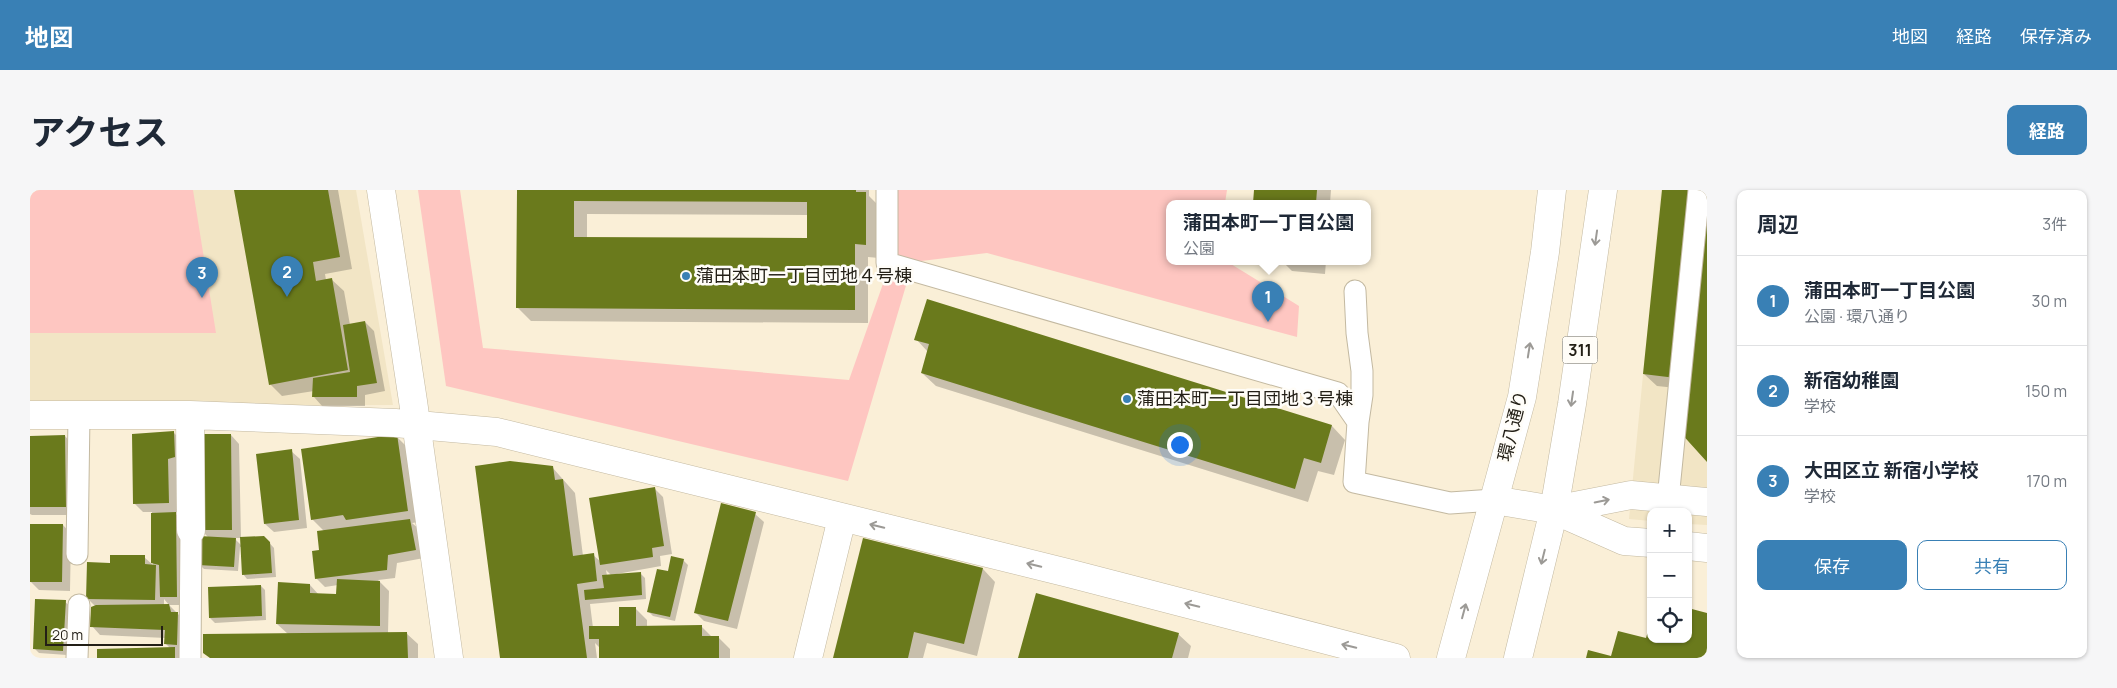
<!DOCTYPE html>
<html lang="ja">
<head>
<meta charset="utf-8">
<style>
  body { margin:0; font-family:Manrope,"Noto Sans JP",sans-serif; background:#f6f6f7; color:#1f2937 }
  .controls { position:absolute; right:15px; bottom:15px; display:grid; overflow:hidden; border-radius:10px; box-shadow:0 1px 4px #0004 }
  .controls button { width:45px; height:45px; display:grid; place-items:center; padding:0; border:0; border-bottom:1px solid #e0e1e3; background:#fff; color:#1f2937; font:25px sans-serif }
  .scale { position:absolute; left:15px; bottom:12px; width:118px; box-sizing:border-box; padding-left:5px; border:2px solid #231f16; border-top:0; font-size:14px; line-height:18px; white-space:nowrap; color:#231f16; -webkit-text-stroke:4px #fffdf8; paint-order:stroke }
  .you { position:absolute; left:1149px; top:254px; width:18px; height:18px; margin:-12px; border:4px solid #fff; border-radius:50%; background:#1a73e8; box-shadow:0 0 0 8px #1a73e833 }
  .badge { display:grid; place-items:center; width:32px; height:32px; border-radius:50%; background:#3980b5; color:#fff; font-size:16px; font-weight:700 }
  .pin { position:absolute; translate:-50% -41px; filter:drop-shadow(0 1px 2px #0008) }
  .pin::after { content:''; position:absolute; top:26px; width:18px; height:15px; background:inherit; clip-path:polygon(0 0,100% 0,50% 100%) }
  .popup { position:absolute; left:1136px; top:10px; width:205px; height:65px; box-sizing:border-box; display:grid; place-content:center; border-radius:10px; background:#fff; filter:drop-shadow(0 1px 4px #0005); font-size:16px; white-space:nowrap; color:#747a83 }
  .popup b { font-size:19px; color:#1f2937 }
  .popup::after { content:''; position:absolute; left:50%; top:100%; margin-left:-10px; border:10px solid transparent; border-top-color:#fff }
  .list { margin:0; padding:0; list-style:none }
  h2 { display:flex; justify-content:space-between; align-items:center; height:65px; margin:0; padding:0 20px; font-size:21px }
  h2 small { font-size:16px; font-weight:400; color:#747a83 }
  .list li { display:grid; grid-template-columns:32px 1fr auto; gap:15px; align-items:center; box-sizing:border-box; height:90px; padding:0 20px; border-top:1px solid #e0e1e3 }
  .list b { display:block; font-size:19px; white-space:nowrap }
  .list p { margin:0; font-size:16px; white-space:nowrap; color:#747a83 }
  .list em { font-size:16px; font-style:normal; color:#747a83 }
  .actions { display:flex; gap:10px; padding:15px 20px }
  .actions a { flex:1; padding:11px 0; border:1px solid #3980b5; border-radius:10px; text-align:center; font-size:18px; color:#3980b5 }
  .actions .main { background:#3980b5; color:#fff }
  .icon { flex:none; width:28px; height:28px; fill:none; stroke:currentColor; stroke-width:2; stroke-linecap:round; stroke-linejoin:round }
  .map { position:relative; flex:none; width:1677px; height:468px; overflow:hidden; border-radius:10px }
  header { display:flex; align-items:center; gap:30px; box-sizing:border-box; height:70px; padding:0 25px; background:#3980b5; color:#fff }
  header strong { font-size:24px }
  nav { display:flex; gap:28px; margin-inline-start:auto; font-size:18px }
  .intro { display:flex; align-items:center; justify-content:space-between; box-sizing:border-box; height:120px; padding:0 30px }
  h1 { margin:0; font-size:35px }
  .button { padding:12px 22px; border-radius:10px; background:#3980b5; color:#fff; font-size:18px; font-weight:700 }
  main { display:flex; gap:30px; padding:0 30px }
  aside { flex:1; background:#fff; border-radius:10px; box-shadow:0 1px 4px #0004 }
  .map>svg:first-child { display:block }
  .built { fill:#f2e5c5 }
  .green { fill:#fec6c1 }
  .shadow { fill:#0003; fill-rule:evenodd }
  .building { fill:#6a7a1c; fill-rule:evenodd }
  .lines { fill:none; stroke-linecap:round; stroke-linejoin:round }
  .service-casing { stroke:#c3b9a1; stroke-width:23 }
  .minor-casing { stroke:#c3b9a1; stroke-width:29 }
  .tertiary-casing { stroke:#c3b9a1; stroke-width:29 }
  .primary-casing { stroke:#c3b9a1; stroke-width:29 }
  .service { stroke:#fff; stroke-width:21 }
  .minor { stroke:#fff; stroke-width:28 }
  .tertiary { stroke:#fff; stroke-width:28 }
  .primary { stroke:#fff; stroke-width:28 }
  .oneway { stroke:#9c9a96 }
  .poi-dot { fill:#3980b5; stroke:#fffdf8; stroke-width:2 }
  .labels { text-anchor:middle; stroke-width:5; stroke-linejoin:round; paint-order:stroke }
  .shield { fill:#fffdf8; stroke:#65625a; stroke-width:1 }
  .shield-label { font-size:16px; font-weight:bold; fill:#231f16 }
  .poi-label { font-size:18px; fill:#231f16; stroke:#fffdf8; text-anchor:start }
  .street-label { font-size:18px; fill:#231f16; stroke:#fffdf8 }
</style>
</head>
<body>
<header>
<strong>地図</strong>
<nav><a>地図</a><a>経路</a><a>保存済み</a></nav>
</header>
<div class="intro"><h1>アクセス</h1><a class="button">経路</a></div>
<main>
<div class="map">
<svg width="1677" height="468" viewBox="0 0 1677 468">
  <rect width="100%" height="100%" fill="#faefd7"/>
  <path class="built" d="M0 0H326L363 215 0 216Z
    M1631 0H1677V335L1658 334V322H1621V331L1599 329Z"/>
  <path class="green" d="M0 0H163L186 143H0Z
    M388 0H430L453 158 819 190 866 57 868 0H1197L1195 13H1139V71H1196L1269 116 1267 147 957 63 883 72 818 291 416 196Z"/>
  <path class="shadow" d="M205 0H308L322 79 295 84 296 90 301 89 314 101 320 135 335 132 344 141 355 201 335 205V216H292L284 207V201L252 206 240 194Z
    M488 0H839V6L849 16V68L838 67V133L501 131 487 117ZM557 24 779 25V49H557Z
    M1225 0H1301L1300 13H1224Z
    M1634 0H1677V270L1656 199 1627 196 1614 184Z
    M1252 71H1296L1295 84 1262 81Z
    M886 149 1302 236 1315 250 1304 285 1288 281 1278 312 906 196 892 183 898 162Z
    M144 243 152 251 154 276 146 278 147 322H144L154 332 155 415H139L156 432V463H149L154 468H68L140 458 136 454V448L70 445 62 436 65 416 57 408 81 374 114 367 123 375 122 322H113L104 313ZM134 409 139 415H134Z
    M201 245 209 254 211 348 234 347 244 358 246 387 217 389 213 384 211 357H210L208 381 174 379 169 374 179 348 171 340ZM204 348H211V355Z
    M35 246 43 255 45 325H2L0 324V247Z
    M366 246 377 257 389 332 382 333 389 339 394 368 367 373 365 388 348 390 359 401 358 443H376L388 454V468H180L258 444 247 434 280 395 289 405H307L308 395 295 397 286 388 294 341 282 329Z
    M261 261 270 269 277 338 244 342 235 334Z
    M522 277 545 303 553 366 563 365 570 371 624 298 633 307 642 364 630 366 631 376 581 385 576 380 577 386 610 383 615 388 616 409 560 414 563 438 590 437 606 419 617 430V437H672L683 448H689L700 459V468H571L570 458 565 453 567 468H472Z
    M725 324 734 332 707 439 674 431 665 422Z
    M33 335 41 344 40 401 9 400 0 391Z
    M653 370 658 375 645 431 623 426 618 421 639 383Z
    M953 379 965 392 947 466 897 453 893 468H804Z
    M231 396 235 400 236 430 185 433 180 428Z
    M35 412 40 416 37 465 9 463 5 459Z
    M1148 444 1161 456 1158 468H989Z"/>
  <path class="building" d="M204 0H298L310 67 283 72 286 91 302 88 318 180 239 195Z
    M487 0H826V2H836V55L825 54V120L486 118ZM544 11 777 12V48L544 47Z
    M1224 0H1287L1286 13H1223Z
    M1632 0H1666L1646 188 1613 184Z
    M1676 35H1677V272L1649 241Z
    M897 109 1302 235 1291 273 1274 268 1265 299 891 183 899 154 884 150Z
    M335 131 347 193 327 196V207H282L283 188 320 182 313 135Z
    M144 241 145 267 138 269 139 313 103 314 102 244Z
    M168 244H201L202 340H169Z
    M367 244 378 321 316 330 313 325 281 330 271 259Z
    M35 245 36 317H0V246Z
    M262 259 269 330 234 334 226 264Z
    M480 271 523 276 525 290 533 289 543 366 564 363 567 391 547 394 557 468H470L445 276Z
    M625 297 634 356 622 358 623 367 570 375 559 308Z
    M691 313 726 322 698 431 664 423Z
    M146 322 147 407H130L129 375 121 373V323Z
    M380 329 386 360 358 365 357 380 285 389 282 361 289 360 287 341Z
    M0 334H33L32 392H0Z
    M169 346 206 348 204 377 168 375Z
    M234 346 240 352 242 383 212 385 210 347Z
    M833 348 953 378 934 454 884 442 878 468H803Z
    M80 365H115V374L126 375 125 410 56 409 57 372 80 373Z
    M641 366 654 369 640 427 617 422 627 379 638 381Z
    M611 382 612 405 555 410 554 400 574 398 572 385Z
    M307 389 350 391V436L246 434 248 392 280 394V403L306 404Z
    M231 395 232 426 179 428 178 397Z
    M1006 403 1149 443 1142 468H988Z
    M5 409 36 410 33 461 3 459Z
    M139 414 141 422H148L147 455 134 454 135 440 60 437 61 417 66 415Z
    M589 417H606V436L672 435V446H689V468H569V449H559V436H589Z
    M1658 418 1677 423V468H1556L1558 460 1581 466 1588 441 1616 448 1620 434 1621 449H1658Z
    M377 442 378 468H180L173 463V444Z
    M145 457V468H67V459Z"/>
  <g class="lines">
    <defs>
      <path id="service" d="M857 0V73L1308 203 1328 232 1324 292 1420 313 1464 310
        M1325 101 1327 143 1332 181V205L1328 232
        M1638 309 1669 0
        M47 364 49 225
        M47 468 49 415
        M160 468 161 340"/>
      <path id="minor" d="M351 0 383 211 419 468
        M0 225H160L365 233 467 242 1038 383 1366 468
        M160 225 161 340
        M778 468 812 328"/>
      <path id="tertiary" d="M1464 310 1524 320 1594 351 1621 353
        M1524 320 1601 305 1677 312
        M1658 356 1677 358"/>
      <path id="primary" d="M1421 468 1492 207 1515 62 1522 0
        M1488 468 1524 320 1542 214 1573 0"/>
    </defs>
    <use href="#service" class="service-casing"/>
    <use href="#minor" class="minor-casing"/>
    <use href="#tertiary" class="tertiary-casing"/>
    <use href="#primary" class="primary-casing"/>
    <use href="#service" class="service"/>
    <use href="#minor" class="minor"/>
    <use href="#tertiary" class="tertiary"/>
    <use href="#primary" class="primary"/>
  </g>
  <defs><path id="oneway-shaft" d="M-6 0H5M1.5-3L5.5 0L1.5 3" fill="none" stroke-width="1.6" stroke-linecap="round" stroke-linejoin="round" transform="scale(1.25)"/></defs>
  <g class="oneway">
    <use href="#oneway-shaft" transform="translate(1566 48) rotate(98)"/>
    <use href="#oneway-shaft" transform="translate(1499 160) rotate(-81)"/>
    <use href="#oneway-shaft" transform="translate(1542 209) rotate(98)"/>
    <use href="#oneway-shaft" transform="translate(1572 311) rotate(-11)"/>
    <use href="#oneway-shaft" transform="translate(847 336) rotate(-166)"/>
    <use href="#oneway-shaft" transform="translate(1513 367) rotate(104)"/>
    <use href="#oneway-shaft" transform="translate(1004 375) rotate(-166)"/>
    <use href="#oneway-shaft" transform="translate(1162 415) rotate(-166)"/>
    <use href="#oneway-shaft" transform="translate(1434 421) rotate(-75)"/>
    <use href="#oneway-shaft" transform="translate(1319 456) rotate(-166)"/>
  </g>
  <g class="poi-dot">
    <circle cx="656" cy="86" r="5"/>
    <circle cx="1097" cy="209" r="5"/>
  </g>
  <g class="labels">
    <rect class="shield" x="1532.5" y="146.5" width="35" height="27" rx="4"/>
    <g class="shield-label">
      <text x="1550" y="166">311</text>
    </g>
    <g class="poi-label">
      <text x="666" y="92">蒲田本町一丁目団地４号棟</text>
      <text x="1107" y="215">蒲田本町一丁目団地３号棟</text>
    </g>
    <g class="street-label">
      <text transform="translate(1483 236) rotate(-76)" y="6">環八通り</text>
    </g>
  </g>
</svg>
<div class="controls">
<button>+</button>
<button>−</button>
<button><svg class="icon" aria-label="locate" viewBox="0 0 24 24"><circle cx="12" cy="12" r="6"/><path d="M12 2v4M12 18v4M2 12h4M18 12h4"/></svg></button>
</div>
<div class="scale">20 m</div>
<div class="you"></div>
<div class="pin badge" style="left:1238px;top:132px">1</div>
<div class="popup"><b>蒲田本町一丁目公園</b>公園</div>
<div class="pin badge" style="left:257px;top:107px">2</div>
<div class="pin badge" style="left:172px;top:108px">3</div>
</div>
<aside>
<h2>周辺<small>3件</small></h2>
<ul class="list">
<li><span class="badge">1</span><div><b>蒲田本町一丁目公園</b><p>公園 · 環八通り</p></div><em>30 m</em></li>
<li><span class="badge">2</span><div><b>新宿幼稚園</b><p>学校</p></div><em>150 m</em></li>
<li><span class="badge">3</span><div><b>大田区立 新宿小学校</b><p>学校</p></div><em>170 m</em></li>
</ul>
<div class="actions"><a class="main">保存</a><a>共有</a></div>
</aside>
</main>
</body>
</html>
